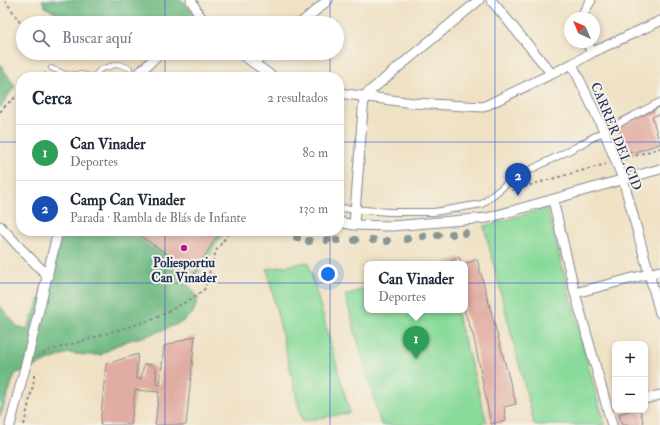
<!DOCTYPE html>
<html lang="es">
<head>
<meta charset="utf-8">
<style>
  body { margin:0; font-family:"IM FELL Double Pica",serif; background:#f2f2f3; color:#1f2937 }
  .controls { position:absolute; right:12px; bottom:12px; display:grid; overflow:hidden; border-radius:8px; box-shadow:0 2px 6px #0003 }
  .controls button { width:36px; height:36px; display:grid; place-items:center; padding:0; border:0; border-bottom:1px solid #e0e1e3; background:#fff; color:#1f2937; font:20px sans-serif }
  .compass { position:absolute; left:564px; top:12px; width:36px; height:36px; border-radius:50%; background:#fff; box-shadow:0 2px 6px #0003; rotate:316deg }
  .you { position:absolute; left:328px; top:274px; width:14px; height:14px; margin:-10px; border:3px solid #fff; border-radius:50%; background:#1a73e8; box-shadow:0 0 0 6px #1a73e833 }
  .badge { display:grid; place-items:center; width:26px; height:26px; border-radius:50%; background:#ea580c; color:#fff; font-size:13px; font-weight:700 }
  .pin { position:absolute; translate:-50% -33px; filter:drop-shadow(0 1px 2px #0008) }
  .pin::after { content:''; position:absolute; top:21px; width:14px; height:12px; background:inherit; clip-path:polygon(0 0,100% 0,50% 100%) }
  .popup { position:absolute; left:364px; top:261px; width:104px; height:52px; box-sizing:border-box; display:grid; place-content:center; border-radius:8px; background:#fff; filter:drop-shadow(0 1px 3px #0005); font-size:13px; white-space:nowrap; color:#747a83 }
  .popup b { font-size:15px; color:#1f2937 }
  .popup::after { content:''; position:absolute; left:50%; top:100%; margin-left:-8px; border:8px solid transparent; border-top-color:#fff }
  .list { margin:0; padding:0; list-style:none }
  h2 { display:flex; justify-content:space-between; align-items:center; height:52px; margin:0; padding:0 16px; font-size:17px }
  h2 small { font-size:13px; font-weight:400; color:#747a83 }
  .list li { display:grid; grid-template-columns:26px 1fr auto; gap:12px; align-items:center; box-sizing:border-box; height:56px; padding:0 16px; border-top:1px solid #e0e1e3 }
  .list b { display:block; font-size:15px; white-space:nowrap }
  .list p { margin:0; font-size:13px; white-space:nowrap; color:#747a83 }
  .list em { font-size:13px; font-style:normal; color:#747a83 }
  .icon { flex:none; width:22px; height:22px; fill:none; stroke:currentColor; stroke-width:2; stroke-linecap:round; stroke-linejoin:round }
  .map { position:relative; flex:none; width:660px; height:425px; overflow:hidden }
  .search { position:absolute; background:#fff; box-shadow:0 2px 6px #0003; left:16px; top:16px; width:328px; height:44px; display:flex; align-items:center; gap:10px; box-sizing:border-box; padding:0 14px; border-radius:22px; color:#747a83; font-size:15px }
  .panel { position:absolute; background:#fff; box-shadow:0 2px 6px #0003; left:16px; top:72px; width:328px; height:164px; border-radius:16px }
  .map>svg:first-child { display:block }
  .built { fill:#f7d1c7 }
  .green { fill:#88da9a; stroke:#52847c }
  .forest { fill:#6eba82; stroke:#447470 }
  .building { fill:#e1aca1 }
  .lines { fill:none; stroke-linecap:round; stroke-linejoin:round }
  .service-casing { stroke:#858891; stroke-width:6 }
  .pedestrian-casing { stroke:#858891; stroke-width:8 }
  .minor-casing { stroke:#858891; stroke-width:11 }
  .path { stroke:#858891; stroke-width:2; stroke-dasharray:3 3; stroke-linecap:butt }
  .service { stroke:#fff; stroke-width:4.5 }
  .pedestrian { stroke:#fff; stroke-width:6 }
  .minor { stroke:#fff; stroke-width:9 }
  .tree { fill:#899794 }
  .grid { fill:none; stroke:#1d4ed8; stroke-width:1; stroke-opacity:0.55 }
  .poi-dot { fill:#b5179e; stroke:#f7f3e8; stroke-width:1.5 }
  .labels { text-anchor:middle; stroke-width:4; stroke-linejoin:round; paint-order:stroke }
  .street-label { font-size:13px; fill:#1b2f5e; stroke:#f7f3e8 }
  .poi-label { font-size:13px; font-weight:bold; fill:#1b2f5e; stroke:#f7f3e8 }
</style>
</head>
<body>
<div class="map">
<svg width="660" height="425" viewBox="0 0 660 425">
  <rect width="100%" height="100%" fill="#f7f3e8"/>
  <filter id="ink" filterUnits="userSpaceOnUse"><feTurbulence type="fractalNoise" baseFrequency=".025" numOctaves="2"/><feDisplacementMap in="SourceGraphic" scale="8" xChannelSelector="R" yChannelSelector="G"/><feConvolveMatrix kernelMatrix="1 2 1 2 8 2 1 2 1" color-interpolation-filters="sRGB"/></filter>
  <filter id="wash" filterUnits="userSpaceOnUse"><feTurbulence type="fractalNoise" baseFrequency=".012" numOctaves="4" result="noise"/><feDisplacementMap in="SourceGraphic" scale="16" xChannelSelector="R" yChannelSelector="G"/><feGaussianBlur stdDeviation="0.9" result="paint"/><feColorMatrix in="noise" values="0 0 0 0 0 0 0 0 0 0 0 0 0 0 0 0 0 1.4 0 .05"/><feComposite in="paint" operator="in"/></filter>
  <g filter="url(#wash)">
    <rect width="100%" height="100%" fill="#efe1c4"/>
    <path class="built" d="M660 106V146L628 155 616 128Z"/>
    <path class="green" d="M547 208 595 391 605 425H535L534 423 484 226Z
      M130 231H224L194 281 178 269 179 265Z
      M308 262 350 413 302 421 267 269Z
      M367 288V310H456L487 422 478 425H381L345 295Z"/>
    <path class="forest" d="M42 0H182L193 13 184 23H79L73 19 46 8Z
      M0 64 15 86 0 108Z
      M64 231H127L163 256 193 290 198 299 193 313 182 322 163 330 146 336 130 340 115 346 101 355H84L68 353 15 374 0 417V306L17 326 27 329 53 269Z"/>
    <g id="blocks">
      <path class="building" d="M660 107V114L652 117 660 144 632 153 631 151 628 152 618 127Z
        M133 231H220L192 277 180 269 183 265Z
        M459 257 462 264H445Z
        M477 259 516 404 504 407 506 421 491 424 474 338 464 310H465V264Z
        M195 336 186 425H155L159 392 135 390 131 425H100L106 364 138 354 136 378 141 379 144 364 152 365 156 370V384L160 385 164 346Z
        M632 410H640L644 425H622L619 414Z"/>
    </g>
  </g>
  <g filter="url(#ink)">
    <use href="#blocks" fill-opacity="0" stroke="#858891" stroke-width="1"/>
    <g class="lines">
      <defs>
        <path id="service" d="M51 68 68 75 81 74 93 77
          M93 77 101 69 118 64 130 68"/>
        <path id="pedestrian" d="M339 208 389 212H434L482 204 514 178 578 146 604 131 660 102"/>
        <path id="minor" d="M191 0 199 15 208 23
          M491 0 552 74
          M583 18 584 12 591 0
          M191 23 199 15
          M301 23 328 0
          M586 42 593 52
          M240 53 273 77
          M253 63 265 53
          M572 64 604 131 623 179 660 313
          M135 77 160 53
          M339 93 413 103 483 107 572 64 593 52 660 21
          M553 200 575 293 612 425
          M339 222 354 225 392 226 487 218 660 169
          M354 225 364 96 479 0
          M0 226 22 250 48 276
          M575 293 660 271
          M645 399 660 395
          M10 425 26 364 58 231"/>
      </defs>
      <use href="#service" class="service-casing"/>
      <use href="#pedestrian" class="pedestrian-casing"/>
      <use href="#minor" class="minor-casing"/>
      <path class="path" d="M5 0 23 27
        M41 53 47 62
        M40 77 46 73
        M0 112 7 104 21 93
        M624 159 660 148
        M512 190 606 164
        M38 357V356L46 352 154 319 193 298 204 290 216 251 230 231
        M24 425 34 380V373"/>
      <use href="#service" class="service"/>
      <use href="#pedestrian" class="pedestrian"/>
      <use href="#minor" class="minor"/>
    </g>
    <g class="tree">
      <circle cx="465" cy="233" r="4"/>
      <circle cx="452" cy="234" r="4"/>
      <circle cx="438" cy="235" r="4"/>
      <circle cx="423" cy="236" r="4"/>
      <circle cx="297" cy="238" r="4"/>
      <circle cx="407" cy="239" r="4"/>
      <circle cx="327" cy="240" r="4"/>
      <circle cx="337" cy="240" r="4"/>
      <circle cx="355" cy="240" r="4"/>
      <circle cx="373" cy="240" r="4"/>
      <circle cx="309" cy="241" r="4"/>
      <circle cx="387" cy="241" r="4"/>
    </g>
  </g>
  <path class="grid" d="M165 0V23M330 0V23M495 0V425M165 53V77M330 53V77M0 142H21M339 142H660M165 231V425M330 231V425M0 283H660"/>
  <circle class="poi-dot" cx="184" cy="248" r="4"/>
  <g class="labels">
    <g class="street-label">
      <text transform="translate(617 136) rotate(68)" y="5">CARRER DEL CID</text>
    </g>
    <g class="poi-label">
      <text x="184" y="267">Poliesportiu<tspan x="184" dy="15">Can Vinader</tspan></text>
    </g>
  </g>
</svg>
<div class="controls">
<button>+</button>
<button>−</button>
</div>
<svg class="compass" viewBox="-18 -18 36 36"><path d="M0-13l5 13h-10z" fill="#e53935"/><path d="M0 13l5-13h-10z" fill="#747a83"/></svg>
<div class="you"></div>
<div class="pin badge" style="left:416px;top:359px;background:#2e9e5b">1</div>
<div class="popup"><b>Can Vinader</b>Deportes</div>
<div class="pin badge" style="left:518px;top:196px;background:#1a4fb4">2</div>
<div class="search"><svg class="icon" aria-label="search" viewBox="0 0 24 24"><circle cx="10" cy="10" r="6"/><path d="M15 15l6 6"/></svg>Buscar aquí</div>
<section class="panel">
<h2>Cerca<small>2 resultados</small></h2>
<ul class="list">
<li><span class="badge" style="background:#2e9e5b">1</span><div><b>Can Vinader</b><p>Deportes</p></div><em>80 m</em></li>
<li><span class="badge" style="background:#1a4fb4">2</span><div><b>Camp Can Vinader</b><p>Parada · Rambla de Blás de Infante</p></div><em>130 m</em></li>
</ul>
</section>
</div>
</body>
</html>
